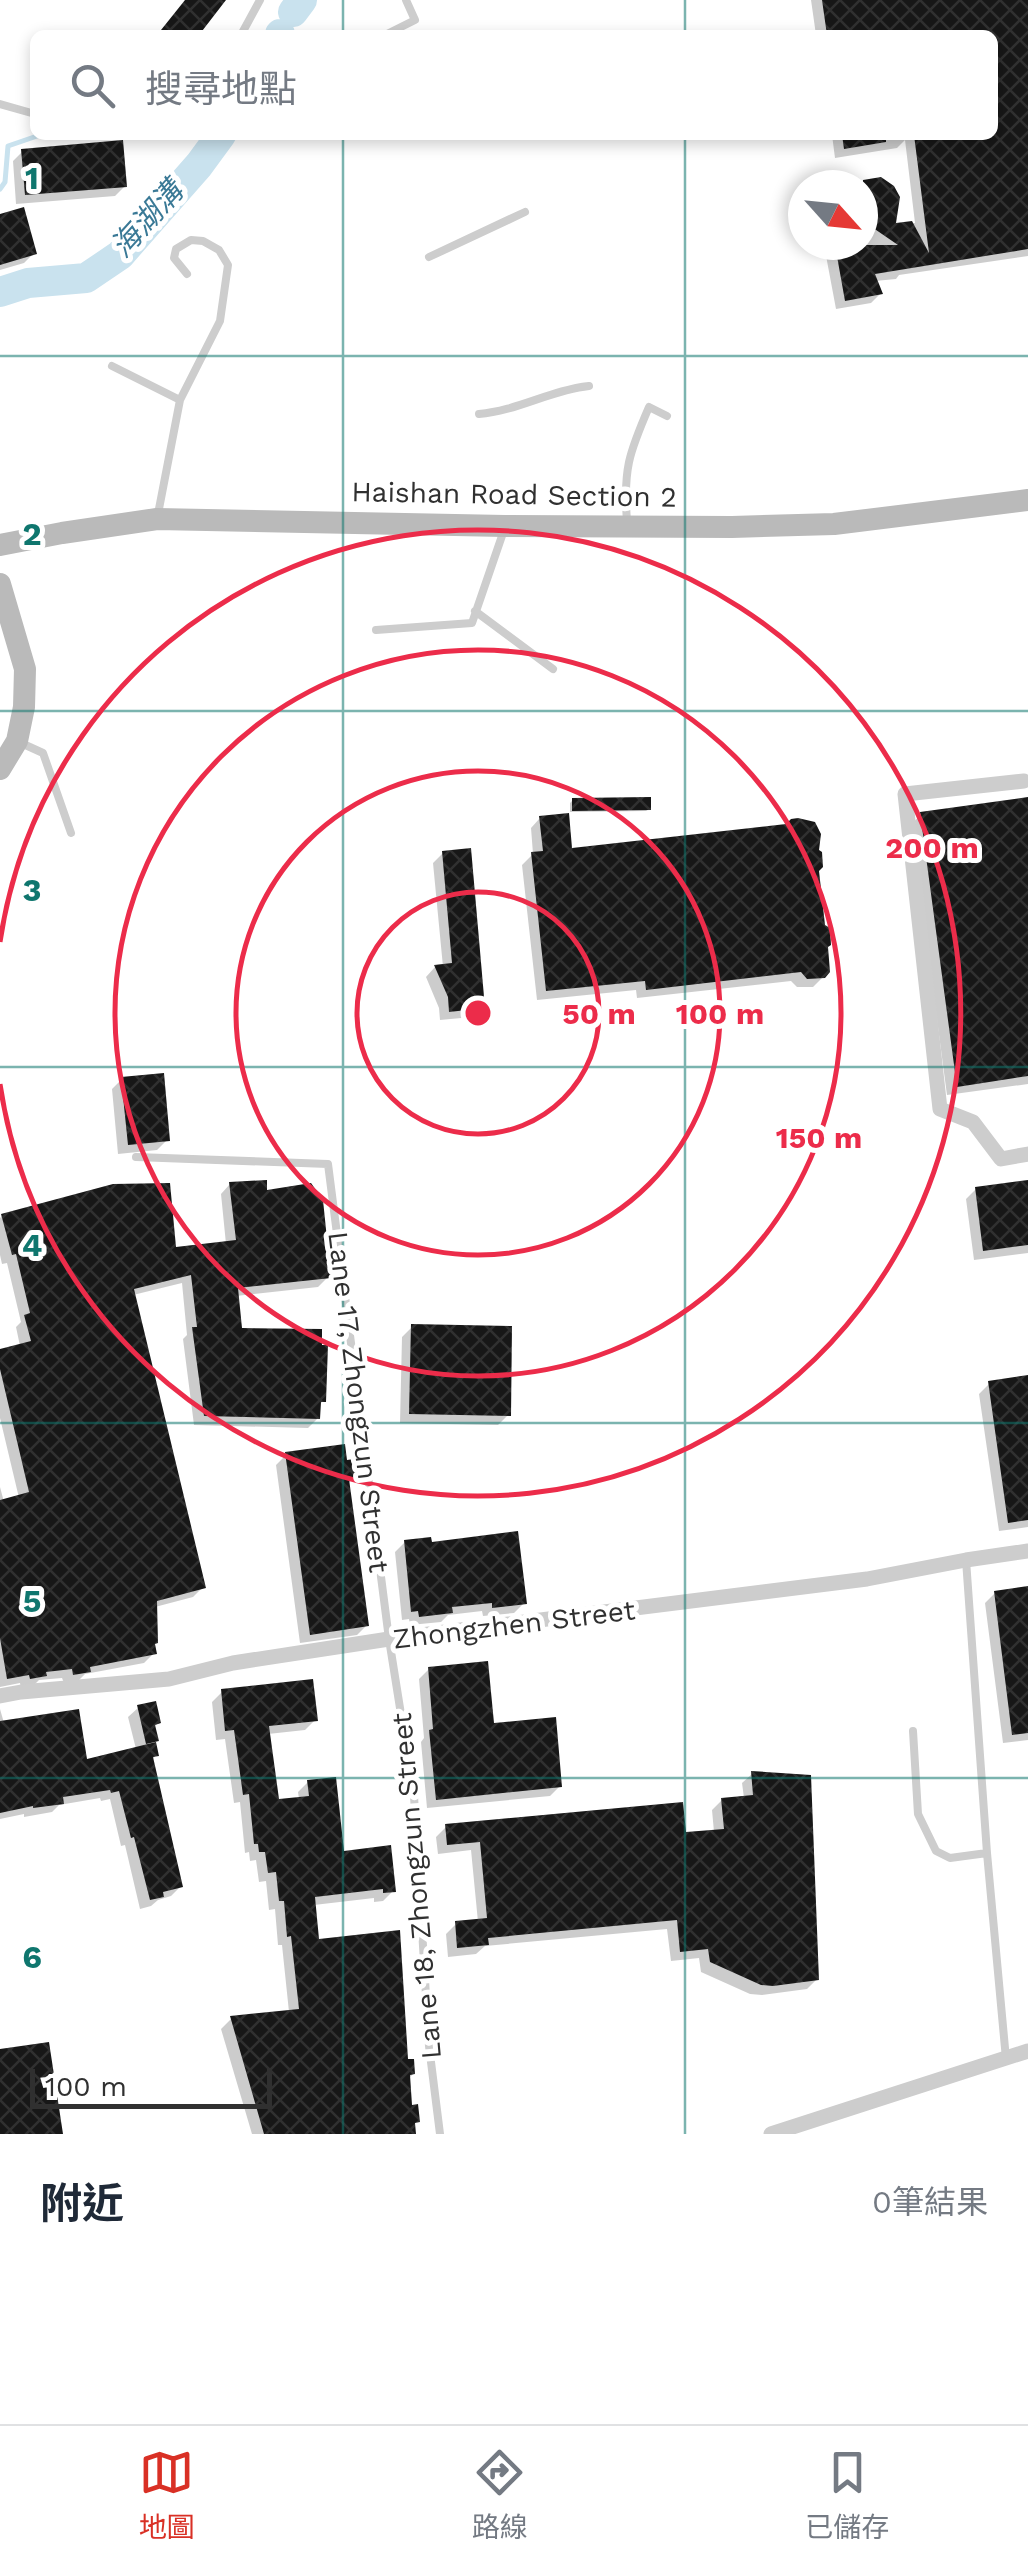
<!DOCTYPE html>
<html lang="zh-TW">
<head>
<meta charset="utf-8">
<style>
  body { margin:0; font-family:"Work Sans","Noto Sans TC",sans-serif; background:#f6f6f7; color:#1f2937 }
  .compass { position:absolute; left:788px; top:170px; width:90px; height:90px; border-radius:50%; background:#fff; box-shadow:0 5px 15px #0003; rotate:117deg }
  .scale { position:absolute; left:30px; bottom:25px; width:242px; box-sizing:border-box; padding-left:10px; border:5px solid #303030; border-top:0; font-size:28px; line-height:35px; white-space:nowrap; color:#303030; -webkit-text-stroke:8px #fff; paint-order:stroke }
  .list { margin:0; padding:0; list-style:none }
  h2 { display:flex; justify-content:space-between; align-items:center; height:130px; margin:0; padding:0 40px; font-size:42px }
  h2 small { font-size:32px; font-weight:400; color:#747a83 }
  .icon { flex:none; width:55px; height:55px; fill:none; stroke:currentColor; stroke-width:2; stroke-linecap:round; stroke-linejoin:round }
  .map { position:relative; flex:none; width:1028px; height:2134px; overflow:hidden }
  .search { position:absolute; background:#fff; box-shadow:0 5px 15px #0003; left:30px; right:30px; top:30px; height:110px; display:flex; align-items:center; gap:25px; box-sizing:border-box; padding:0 35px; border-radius:15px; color:#747a83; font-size:38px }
  .sheet { height:290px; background:#fff }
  nav { display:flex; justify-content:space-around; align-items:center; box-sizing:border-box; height:140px; border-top:2px solid #e0e1e3; background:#fff; font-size:28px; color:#747a83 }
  nav a { display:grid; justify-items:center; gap:5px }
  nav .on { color:#d93025 }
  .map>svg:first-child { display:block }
  .shadow { fill:#0003 }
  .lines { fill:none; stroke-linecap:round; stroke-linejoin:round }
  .stream { stroke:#c9e2ee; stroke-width:5 }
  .river { stroke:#c9e2ee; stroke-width:30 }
  .building { fill:url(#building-cross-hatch) }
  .lane { stroke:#cdcdcd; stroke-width:8 }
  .street { stroke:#cdcdcd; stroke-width:15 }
  .secondary { stroke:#bababa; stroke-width:22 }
  .grid { fill:none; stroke:#0f766e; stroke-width:2.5; stroke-opacity:0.55 }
  .ring { fill:none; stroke:#ec2c4a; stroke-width:5 }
  .labels { text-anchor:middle; stroke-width:10; stroke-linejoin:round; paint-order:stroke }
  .street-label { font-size:28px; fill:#303030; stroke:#fff }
  .water-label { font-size:30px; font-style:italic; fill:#3a7996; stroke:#fff }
  .grid-label { font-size:32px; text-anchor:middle; font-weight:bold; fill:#0f766e; stroke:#fff; stroke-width:10; stroke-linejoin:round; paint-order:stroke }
  .centre { fill:#ec2c4a; stroke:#fff; stroke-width:5 }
  .ring-label { font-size:30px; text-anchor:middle; font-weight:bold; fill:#ec2c4a; stroke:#fff; stroke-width:10; stroke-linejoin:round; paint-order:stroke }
</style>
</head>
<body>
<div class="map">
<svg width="1028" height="2134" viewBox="0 0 1028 2134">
  <defs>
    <pattern id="building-cross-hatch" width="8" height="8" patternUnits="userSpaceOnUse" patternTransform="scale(2.5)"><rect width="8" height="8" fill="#171717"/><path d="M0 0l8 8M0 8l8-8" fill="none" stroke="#303030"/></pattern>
  </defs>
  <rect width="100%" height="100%" fill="#fff"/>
  <path class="shadow" d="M811 0H1028V256L899 275 896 279 875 281 880 294 871 303 836 309 824 245H863V185H860L866 181 893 226 915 223 905 140 897 148 835 158 832 135H993V35H816Z
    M23 151 125 186 115 196 16 204 13 161Z
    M0 217 34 253 24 263 0 270Z
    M1028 799V1084L947 1095 911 824 921 815Z
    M573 800 649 809 646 811 570 812V803Z
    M540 818 569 851 816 870 825 947 824 976 813 987H797L791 981 637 998 636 990 537 1000 522 865 533 854 531 828Z
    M443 853 482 1007 472 1017 440 1020 439 1008 426 977 435 967H443L433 863Z
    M122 1079 167 1140 157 1150 118 1154 112 1089Z
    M1028 1183V1253L974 1260 966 1199 976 1189Z
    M230 1184 264 1193 328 1277 318 1287 236 1296 239 1330 323 1401 318 1406V1418L308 1428 194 1425 183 1339 187 1335 182 1283 133 1295 203 1587 193 1597 155 1607 154 1653 144 1663 85 1674 78 1681 64 1683 62 1678 39 1680 34 1685 21 1688 20 1683 0 1687V1487L4 1502 19 1498 0 1418V1351L20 1346 16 1327 21 1322 7 1263 2 1264 0 1255V1218L2 1216 174 1249 226 1244 221 1194Z
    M412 1327 508 1415 498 1425 400 1423 402 1337Z
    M1028 1378V1527L999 1531 979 1394 989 1384Z
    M286 1455 345 1462 354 1478 347 1484 367 1625 357 1635 300 1643 276 1465Z
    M405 1542 430 1545 524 1603 514 1613 483 1616 482 1611 448 1615 441 1622 410 1625 409 1619 402 1620 395 1552Z
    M1028 1589V1740L1003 1743 985 1603 995 1593Z
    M429 1669 560 1786 550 1796 427 1808 421 1742 424 1738 419 1679Z
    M222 1692 315 1720 305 1730 268 1734 277 1801 299 1799 298 1792 308 1782 341 1853 393 1891 383 1901 374 1902V1898L314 1905 317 1942 413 2074 408 2079 410 2108 417 2121 413 2126 414 2134H252L221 2029 231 2019 289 2012 282 1945H278L275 1909 269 1910 266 1881 259 1882 256 1860 250 1861 249 1852 245 1853 240 1802 234 1803 225 1739 216 1740 212 1702Z
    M138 1708 158 1723 153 1728 156 1755 151 1761 180 1887 171 1896 158 1900 151 1906 140 1909 125 1845 121 1846 110 1799 101 1801 100 1798 59 1805 52 1812 24 1817V1814L0 1819V1709L4 1723 85 1762 136 1749 128 1717Z
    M752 1774 817 1979 807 1989 762 1995 750 1994 701 1972 699 1958 671 1961 667 1929 485 1946 476 1954 448 1957 446 1934 456 1924 478 1922 471 1850 438 1854 436 1837 446 1827 684 1835 714 1832 712 1810 722 1800 744 1798 742 1783Z"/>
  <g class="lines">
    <path class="stream" d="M0 189 5 182 8 146 40 135"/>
    <path class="river" d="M293 12 302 0
      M280 35V34
      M0 292 28 283 86 278 120 255 199 165 221 135"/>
  </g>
  <path class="building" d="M185 0H226L199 35H157Z
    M822 0H1028V249L875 274 883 294 845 301 835 245H898L863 221V180L881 177 894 186 900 197 896 223 912 221 929 253 914 135H993V35H827Z
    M842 135H886V142L844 149Z
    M123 140 127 187 25 195 21 149Z
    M24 207 37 254 0 265V214Z
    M651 797V810L572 811V798Z
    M1028 797V1076L957 1087 920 812Z
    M569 813 572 848 786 824 791 819 798 818 815 822 821 834 819 850 822 852 823 867 819 871 825 925 830 928 831 945 828 947 830 972 825 978 807 979 801 972 646 990 645 981 546 991 531 852 543 851 539 816Z
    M471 848 485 1008 449 1012 448 997 434 965 452 963 442 851Z
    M164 1073 170 1141 128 1145 121 1077Z
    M267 1180V1190L311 1183 323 1200 331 1278 238 1288 242 1328 322 1329V1345H328L326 1402H321L320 1419 204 1416 192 1327H197L191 1275 134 1289 206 1588 157 1601 158 1643 155 1644 157 1654 90 1667 91 1672 73 1675 72 1669 46 1672 47 1676 30 1679 29 1675 7 1679 0 1638V1500L29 1492 0 1369V1349L31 1341 24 1315 30 1313 16 1254 12 1255 1 1214 113 1184 170 1183 176 1247 236 1240 229 1182Z
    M1028 1180V1245L983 1251 975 1187Z
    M411 1324 512 1326 511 1416 409 1414Z
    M1028 1375V1520L1008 1523 988 1381Z
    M345 1444 347 1460 354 1459 357 1479H349L369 1626 310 1635 285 1452Z
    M518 1531 527 1604 492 1608V1603L452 1607 453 1613 419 1617 418 1611 411 1612 404 1540 431 1537 432 1542Z
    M1028 1586V1733L1012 1735 994 1591Z
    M488 1661 494 1723 556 1717 562 1787 436 1800 429 1730 433 1729 428 1667Z
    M313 1679 318 1721 269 1726 279 1799 309 1796 307 1780 336 1777 344 1851 391 1845 396 1892 383 1893V1889L315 1897 319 1939 400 1930 408 2059H414L415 2074 410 2075 412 2105 418 2104 420 2122 415 2123 416 2134H264L230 2016 299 2009 291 1936 287 1937 284 1901H279L276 1872 268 1873 265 1852H259L258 1844H254L249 1794 243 1795 234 1730 225 1731 221 1689Z
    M156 1701 161 1723 155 1725 159 1741 146 1744 137 1705Z
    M79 1709 87 1759 156 1742 159 1756 153 1757 183 1887 163 1892 164 1897 150 1900 134 1837 131 1838 119 1791 111 1793 110 1790 63 1797 64 1804 33 1808V1806L0 1813V1721Z
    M751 1771 811 1775 819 1980 773 1986 761 1985 710 1962 708 1949 680 1952 677 1920 488 1938 489 1945 457 1948 455 1921 487 1918 480 1842 447 1845 445 1824 683 1802 686 1832 724 1829 721 1798 753 1795Z
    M49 2042 63 2134H0V2049Z"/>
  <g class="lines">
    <path class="lane" d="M241 35 260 0
      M385 35 415 20 406 0
      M0 104 35 114
      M429 257 525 212
      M112 366 180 400
      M479 414C517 411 551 390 589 386
      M158 514 180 400 220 321 228 265 219 250 203 241 191 240 176 249 174 258 187 274
      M627 521C623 470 629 453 649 407L667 416
      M475 611 553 669
      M376 630 472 623 504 530
      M21 743 43 753 71 833
      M136 1157 328 1164 389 1639 414 1796 429 2046 440 2134
      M966 1560 987 1853 1006 2059
      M913 1731 918 1814 936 1851 950 1858 987 1853"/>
    <path class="street" d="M1024 781 905 794 940 1109 973 1122 1001 1159 1028 1154
      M0 1696 21 1692 169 1679 233 1663 389 1639 867 1579 966 1560 1028 1551
      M771 2134 1028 2051"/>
    <path class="secondary" d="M0 545 62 533 157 519 505 526 732 527 834 524 1028 500
      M0 584 25 669 24 707 17 741 0 769"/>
  </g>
  <path class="grid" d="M343 0V35M685 0V35M343 135V2134M685 135V2134M0 356H1028M0 711H1028M0 1067H1028M0 1423H1028M0 1778H1028"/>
  <g class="ring">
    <circle cx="478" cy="1013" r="121"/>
    <circle cx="478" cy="1013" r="242"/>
    <circle cx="478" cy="1013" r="363"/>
    <path d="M0 942A483 483 0 1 1 0 1084"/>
  </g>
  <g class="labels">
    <g class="street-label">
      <text transform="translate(514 494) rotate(1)" y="10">Haishan Road Section 2</text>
      <text transform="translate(359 1402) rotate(83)" y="10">Lane 17, Zhongzun Street</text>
      <text transform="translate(514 1624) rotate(-7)" y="10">Zhongzhen Street</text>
      <text transform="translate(416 1886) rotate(-95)" y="10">Lane 18, Zhongzun Street</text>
    </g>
    <g class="water-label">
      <text transform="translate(147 219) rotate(-48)" y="10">海湖溝</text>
    </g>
  </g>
  <g class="grid-label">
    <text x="32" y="189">1</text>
    <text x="32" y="545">2</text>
    <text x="32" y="901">3</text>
    <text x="32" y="1256">4</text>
    <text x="32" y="1612">5</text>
    <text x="32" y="1968">6</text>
  </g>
  <circle cx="478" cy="1013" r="15" class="centre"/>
  <g class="ring-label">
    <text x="932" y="858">200 m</text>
    <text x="599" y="1024">50 m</text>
    <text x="720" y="1024">100 m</text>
    <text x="819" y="1148">150 m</text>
  </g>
</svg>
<svg class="compass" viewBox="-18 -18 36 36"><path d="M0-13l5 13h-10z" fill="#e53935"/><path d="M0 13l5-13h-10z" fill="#747a83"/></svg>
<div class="scale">100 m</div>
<div class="search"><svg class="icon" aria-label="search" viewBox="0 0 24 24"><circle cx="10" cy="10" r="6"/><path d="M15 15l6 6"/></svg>搜尋地點</div>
</div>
<section class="sheet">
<h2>附近<small>0筆結果</small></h2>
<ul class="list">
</ul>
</section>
<nav>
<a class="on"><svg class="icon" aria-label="map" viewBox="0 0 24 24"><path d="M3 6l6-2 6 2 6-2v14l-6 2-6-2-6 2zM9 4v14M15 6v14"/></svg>地圖</a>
<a><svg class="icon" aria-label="directions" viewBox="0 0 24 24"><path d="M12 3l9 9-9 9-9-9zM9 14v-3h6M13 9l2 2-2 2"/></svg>路線</a>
<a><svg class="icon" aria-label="saved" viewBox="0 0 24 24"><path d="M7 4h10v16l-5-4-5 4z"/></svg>已儲存</a>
</nav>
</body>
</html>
